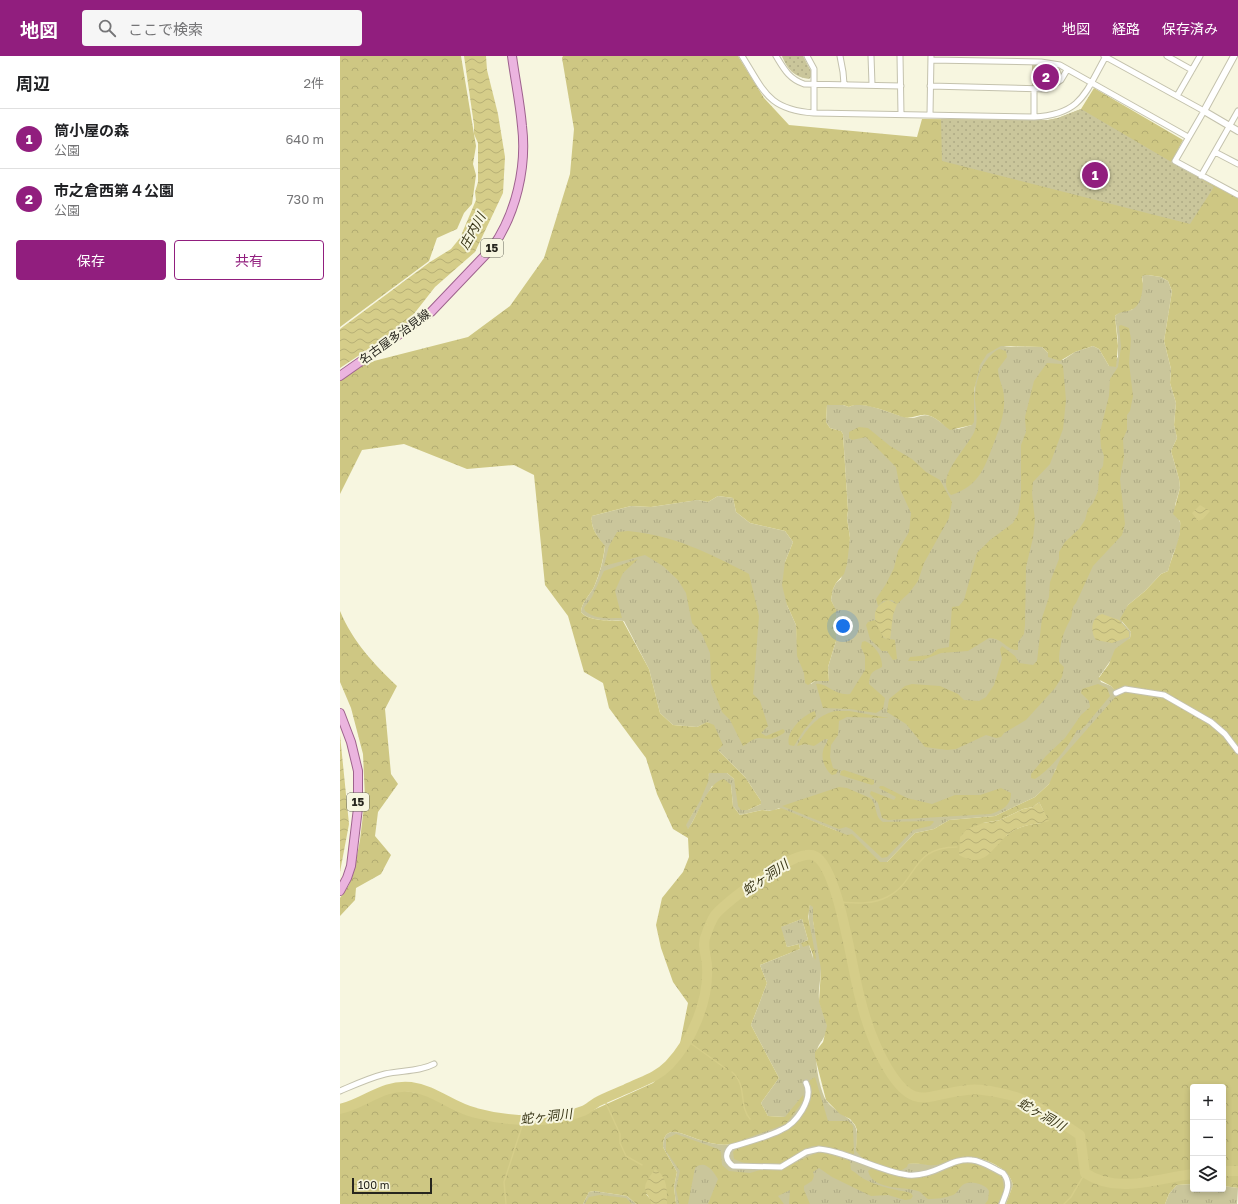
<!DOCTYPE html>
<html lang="ja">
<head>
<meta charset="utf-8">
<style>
  body { margin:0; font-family:"Golos Text","Noto Sans JP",sans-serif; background:#f6f6f6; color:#202124 }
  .controls { position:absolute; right:12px; bottom:12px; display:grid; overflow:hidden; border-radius:4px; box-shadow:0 2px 6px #0003 }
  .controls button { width:36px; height:36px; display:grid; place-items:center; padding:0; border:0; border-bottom:1px solid #e0e0e0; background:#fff; color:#202124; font:20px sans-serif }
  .scale { position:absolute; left:12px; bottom:10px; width:80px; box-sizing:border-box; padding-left:4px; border:2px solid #27261e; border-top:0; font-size:11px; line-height:14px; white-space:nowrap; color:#27261e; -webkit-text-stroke:3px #f7f6e0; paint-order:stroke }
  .you { position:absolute; left:503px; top:570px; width:14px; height:14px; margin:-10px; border:3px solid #fff; border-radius:50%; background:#1a73e8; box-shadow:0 0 0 6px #1a73e833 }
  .badge { display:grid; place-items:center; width:26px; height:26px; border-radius:50%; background:#911e7e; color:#fff; font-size:13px; font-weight:700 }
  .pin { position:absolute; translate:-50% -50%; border:2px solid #fff; box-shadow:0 1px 4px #0006 }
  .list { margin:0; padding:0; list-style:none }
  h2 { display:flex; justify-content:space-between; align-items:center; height:52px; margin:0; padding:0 16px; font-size:17px }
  h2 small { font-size:13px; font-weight:400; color:#757577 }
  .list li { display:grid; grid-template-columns:26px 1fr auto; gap:12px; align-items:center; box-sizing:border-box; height:60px; padding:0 16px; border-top:1px solid #e0e0e0 }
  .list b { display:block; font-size:15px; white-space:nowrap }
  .list p { margin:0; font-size:13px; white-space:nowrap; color:#757577 }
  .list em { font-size:13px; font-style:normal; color:#757577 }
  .actions { display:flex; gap:8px; padding:12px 16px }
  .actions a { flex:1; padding:9px 0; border:1px solid #911e7e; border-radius:4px; text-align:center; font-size:14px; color:#911e7e }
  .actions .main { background:#911e7e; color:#fff }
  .icon { flex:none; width:22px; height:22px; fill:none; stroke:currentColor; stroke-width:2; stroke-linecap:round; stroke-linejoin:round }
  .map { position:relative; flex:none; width:898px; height:1148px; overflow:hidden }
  header { display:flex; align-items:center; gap:24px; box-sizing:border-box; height:56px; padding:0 20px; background:#911e7e; color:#fff }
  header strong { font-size:19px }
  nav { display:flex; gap:22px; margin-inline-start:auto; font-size:14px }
  .search { width:280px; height:36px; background:#f6f6f6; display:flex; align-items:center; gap:10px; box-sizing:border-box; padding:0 14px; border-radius:4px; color:#757577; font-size:15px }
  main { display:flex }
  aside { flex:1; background:#fff }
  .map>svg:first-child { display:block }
  .grass { fill:url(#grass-tufts) }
  .forest { fill:url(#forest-crowns); fill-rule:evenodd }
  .park { fill:url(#park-dots) }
  .water { fill:url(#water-waves) }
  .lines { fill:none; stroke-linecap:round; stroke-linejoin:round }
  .stream { stroke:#d5cd89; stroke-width:1.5 }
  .river { stroke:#d5cd89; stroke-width:10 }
  .minor-casing { stroke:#c4c2ad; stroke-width:7 }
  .tertiary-casing { stroke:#c4c2ad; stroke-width:8 }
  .primary-casing { stroke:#9e628d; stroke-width:10 }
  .minor { stroke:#fff; stroke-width:5 }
  .tertiary { stroke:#fff; stroke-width:6 }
  .primary { stroke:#ebb4df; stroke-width:8 }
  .labels { text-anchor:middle; stroke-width:4; stroke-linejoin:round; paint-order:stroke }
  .shield { fill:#f7f6e0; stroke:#656458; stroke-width:1 }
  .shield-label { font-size:11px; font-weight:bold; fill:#27261e }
  .street-label { font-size:12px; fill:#27261e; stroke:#f7f6e0 }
  .water-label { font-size:13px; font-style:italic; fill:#373415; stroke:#f7f6e0 }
</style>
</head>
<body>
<header>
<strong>地図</strong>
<div class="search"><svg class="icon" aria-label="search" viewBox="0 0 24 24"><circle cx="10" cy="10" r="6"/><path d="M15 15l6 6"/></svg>ここで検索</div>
<nav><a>地図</a><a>経路</a><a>保存済み</a></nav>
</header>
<main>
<aside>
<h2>周辺<small>2件</small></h2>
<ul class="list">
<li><span class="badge">1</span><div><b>筒小屋の森</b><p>公園</p></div><em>640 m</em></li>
<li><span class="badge">2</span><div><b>市之倉西第４公園</b><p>公園</p></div><em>730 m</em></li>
</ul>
<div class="actions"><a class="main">保存</a><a>共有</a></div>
</aside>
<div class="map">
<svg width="898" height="1148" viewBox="0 0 898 1148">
  <defs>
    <pattern id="grass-tufts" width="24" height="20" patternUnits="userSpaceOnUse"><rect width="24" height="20" fill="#cac69b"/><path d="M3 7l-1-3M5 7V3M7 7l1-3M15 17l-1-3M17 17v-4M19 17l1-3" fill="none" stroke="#aeaa85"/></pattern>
    <pattern id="forest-crowns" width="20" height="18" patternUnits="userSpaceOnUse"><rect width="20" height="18" fill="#cec783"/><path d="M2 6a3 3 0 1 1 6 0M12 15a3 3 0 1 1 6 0" fill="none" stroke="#b1ab71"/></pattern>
    <pattern id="park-dots" width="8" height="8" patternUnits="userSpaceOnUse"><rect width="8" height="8" fill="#cac69b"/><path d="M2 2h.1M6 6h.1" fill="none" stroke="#aeaa85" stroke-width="1.8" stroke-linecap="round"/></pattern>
    <pattern id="water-waves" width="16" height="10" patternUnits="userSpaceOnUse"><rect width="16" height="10" fill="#d5cd89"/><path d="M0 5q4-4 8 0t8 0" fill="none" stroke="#b7b076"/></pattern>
  </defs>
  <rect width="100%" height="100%" fill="#f7f6e0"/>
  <path class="grass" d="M808 219 821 221 828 225 832 235 824 285 831 313 830 327 836 347 834 369 837 382 831 395 839 423 840 432 835 449 841 470 838 488 833 498 828 515 821 518 805 535 788 549 782 566 791 576 790 582 771 604 759 621 761 626 771 630 779 638 715 714 714 722 709 728 695 741 655 760 609 764 594 773 575 777 547 806H540L473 865C476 881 482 898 481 913 481 923 478 933 479 943 480 952 487 961 487 970 488 978 481 985 478 991 473 1002 480 1034 486 1044 493 1055 511 1061 515 1070 520 1079 513 1090 520 1099L567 1108C576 1106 583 1109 592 1108 604 1107 614 1102 625 1101 642 1100 670 1112 673 1129L666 1148H336L334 1131 337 1116 323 1091C323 1065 346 1080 360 1084 369 1087 382 1090 391 1088L445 1061 428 1060 421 1047 439 1022 411 969 427 927 420 909 460 893 459 888 447 891 440 871 462 863 468 884 461 887 469 889 473 902 468 855 497 775 439 752 433 755 422 754 400 759 393 750 391 729 372 730 348 774 345 769C357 752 364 736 369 717H387L394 723 408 754 421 748V745L405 721 378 694 368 666 357 671 333 669 320 657 309 613 284 565C271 564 249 566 241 556 241 547 250 539 254 531 260 518 263 505 265 491 258 481 250 472 252 460L291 450 311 451 358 444 368 446 378 440 393 442 396 456 410 467 445 475 453 486 445 506 447 549 456 569 458 600 471 628 475 625H489L488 611 496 585V555L491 544 493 533 496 527 501 523 510 482 507 462 508 454 503 378 501 375 490 372 486 366 487 349H503L509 351C523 343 554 360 569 362 576 363 582 357 590 360 599 363 604 371 614 373 618 374 627 370 632 369 635 347 630 297 659 290 663 289 667 291 671 291 682 290 692 291 702 291L708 297 723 304 735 296 753 290 759 293 769 310 778 301V284L775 260 781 255 792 254 803 225 802 220Z
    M853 1128V1133H883V1130L898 1132 897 1148H825L829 1138 837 1129Z
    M254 1135 287 1140 296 1148H243L249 1136Z"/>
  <path class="forest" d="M0 0H121L136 90 133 108 136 119 132 148 124 157 117 173 97 182 89 205 0 271Z
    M223 0H398L424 42 449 69 577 81 582 63 708 64 718 62 741 53 754 32 843 84 831 107 898 142V1132L883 1130V1031H853V1128L837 1129 829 1138 825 1148H666L673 1129C670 1111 641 1100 625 1101 615 1102 606 1108 595 1109 586 1110 577 1106 568 1108L567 1111 560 1115 522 1102 516 1095 517 1074 515 1069 510 1063 500 1058 486 1044 475 1001V996L483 986 487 970 479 946 481 913 473 865V851L470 849 468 860 476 902 475 904 469 889 463 891 461 887 468 884 462 863 441 871 447 891 459 888 460 893 420 909 427 927 411 969 439 1022 421 1047 428 1060 445 1061 463 1039 464 1044 446 1068 391 1088C382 1090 369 1087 360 1084 346 1080 323 1065 323 1091L337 1116 334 1131 336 1148H327V1145L306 1138 311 1144V1148H296L287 1140 254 1135 249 1136 243 1148H0V1056L14 1052 48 1035H65L85 1038 117 1055 157 1064 197 1067 238 1061 313 1027 337 1003 348 947 333 926 321 892 316 869 322 842 343 816 349 801 348 782 333 773 317 738 306 702 269 652 263 627 244 616 228 560 205 529 194 419 174 409 127 413 64 388 22 394 0 438V324L22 308 128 281 170 250 204 202 230 118 234 73 222 2ZM808 219 821 221 828 225 832 235 824 285 831 313 830 327 836 347 834 369 837 382 831 395 839 423 840 432 833 458 840 465C842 483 832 498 828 515L821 518 805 535 788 549 780 563 791 576 790 582 775 593 769 608 758 623 771 630 778 638 720 704 709 728 695 741 655 760 609 764 594 773 575 777 547 806H540L512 778 507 779 441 752 430 755 422 754 400 759 393 750 391 729 384 723C368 725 358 760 348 773L346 769 360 745 368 726 369 717H387L394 723 398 750 401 754H408L421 748V745L405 721 378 694 383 689 374 669 367 666 357 671 333 669 320 657 309 613 283 565C271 564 249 566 241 556 241 547 250 539 254 531 260 517 263 505 265 490 258 481 250 472 252 460L291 450 311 451 358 444 368 446 378 440 393 442 396 456 410 467 445 475 453 486 445 506 442 529 447 549 456 569 457 600 464 617 465 627 468 629 475 625H489L488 611 496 585V554L491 544 493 533 496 527 504 518 507 508 510 482 507 462 508 454 503 378 501 375 490 372 486 366 487 349H503L509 351C521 344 550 357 563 361 572 364 581 356 590 360 597 362 604 370 610 374L632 369 634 366V334L640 309 647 298 661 290 702 291 708 297V301L720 305 735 296 753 290 759 293 769 310 776 311 778 290 775 260C781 254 786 257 793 253 802 248 804 230 802 220ZM699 746 704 756 701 767C689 768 676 771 666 780L643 767 660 764 683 753 693 751Z
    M781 269 789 272 791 283 789 307 793 340 790 355 787 359V374L783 383 784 401 780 423 785 468 782 479 753 510 736 547C730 553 734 557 730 564 723 576 719 591 719 606L724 611 722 621 715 632 686 664 664 677 661 681 656 682 646 679 616 693 607 694 585 691 566 668 547 656 549 643 565 630 572 628 600 630 618 638 624 644 639 645 646 641 654 629 662 603 660 593 662 590 675 600 679 607 693 609 697 605 702 562 709 541 710 526 719 503V496L725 486 739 473 745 464 748 453 753 447 758 435 759 416 763 410 764 400 761 391 760 376 769 340 770 323 778 311 781 291 779 270Z
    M659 293 666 295 667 301 658 313C658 323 664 331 664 342 665 357 660 370 655 384 645 410 640 430 611 439 593 422 629 391 635 374 638 365 636 353 635 344 635 325 642 302 659 293Z
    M707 307 721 308 723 310 726 344 723 373 710 408 693 426 692 437 695 465 693 482 686 511 685 569 684 578 678 586V594C667 595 663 582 649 582L628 595 601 597 580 605H568L570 601 590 599 598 593 609 591 612 551 619 550 624 544 637 497 650 484 673 467 678 458 681 439V389L686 376 685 361 694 325Z
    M519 371 528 372 550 390 572 403 586 416 600 424 612 446 609 462 584 507 578 525 569 537 557 548 552 544 543 545 538 550 536 543 546 528 554 512 558 495 569 476 571 457 560 433 556 411 526 381 512 384 509 382V376Z
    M288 475C333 479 369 497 409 518L419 560 413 638 420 645 428 670 421 677 426 680 443 673 445 675 444 677C433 684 432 683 420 682 415 681 408 687 403 690L390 664 382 656 371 627 370 597 362 578 352 567 346 537 338 524 323 510 305 499 264 510 269 490 277 476Z
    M298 503 283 517 275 535 282 562C269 562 256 564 245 555L244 552 252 541 264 515Z
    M0 555C13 586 33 607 57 630L45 653 51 718 58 728 38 756 35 780 51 799 41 818 16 832 15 844 0 860V842L9 829 14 815 20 784 25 742 23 698 11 652 0 626Z
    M535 564 544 582 550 584 551 583 555 584 557 603 553 604 547 595H542L530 583 526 569 528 566Z
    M525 585C535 589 543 601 542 611 532 616 530 616 529 628L545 642 543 653 536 657 510 653 483 652 476 628C486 626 494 640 510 638L525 614V600L521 591 522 586Z
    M758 628 767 632 770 640 745 670 741 674H737C730 689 710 714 695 723L691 722V718L706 700 725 682 741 659 750 651 749 645 741 637 742 633Z
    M475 655 476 660 464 674 454 690 449 689C445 676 463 659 475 655Z
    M495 655H509L549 662 507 661 499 665 498 679 491 689 490 701 493 712 498 714 496 718 492 719C485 714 481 703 483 695 484 690 487 688 488 683H485L474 690 465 688 457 690C465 675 477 659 495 655Z
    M504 714 534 724V728L532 729 500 719 501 715Z
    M540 730H543L567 742 592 748 615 739H640L661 732 671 737C671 750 662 754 651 758L548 764 542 762 538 747 530 738 531 735 554 744 556 741 539 732Z
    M499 731 507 732 530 742C538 749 534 761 543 766L593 765 594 766 590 770 573 774 547 801 542 802 511 773 506 771 499 773 442 750Z
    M475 1021 488 1065H508L513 1070 514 1098 513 1099 484 1091 472 1090 441 1108H406L394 1103 393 1096 397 1092 439 1078 449 1073 470 1046 472 1034 469 1025Z
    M336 1078 378 1093 381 1096 382 1109 389 1115 410 1117 423 1113 444 1112 476 1097H487L510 1105 511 1114C517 1117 521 1122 526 1124 542 1132 554 1133 571 1137L573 1140 571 1143 565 1144 548 1139 531 1140 492 1121 479 1112 473 1116 474 1120 472 1125 464 1130V1134L470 1148H449L450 1134 438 1140 444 1148H368L378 1123C373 1115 365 1103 355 1112L348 1148H339L336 1133 340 1115 326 1095V1083Z
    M627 1106 639 1109 662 1121 664 1133 658 1148H645L648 1144 649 1135C646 1128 631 1124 624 1128 619 1131 618 1137 613 1139 605 1142 596 1143 588 1143 584 1141 582 1136 578 1135 564 1130 533 1135 528 1115L533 1111C552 1117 572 1126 592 1119 604 1116 614 1108 627 1106Z
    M260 1139 286 1142 292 1148H245L249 1141Z"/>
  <path class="park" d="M442 0H463L473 19 469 23C454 21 447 13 442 0Z
    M692 8 720 13 721 18C715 29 703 29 692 30Z
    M741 53 874 131 850 168 602 105 601 63 708 64 718 62Z"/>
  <path class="water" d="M124 0H146L147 14 158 58 165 101 163 137 135 196 95 231 66 268 0 312V273L90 206 111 193 120 182 136 144 135 136 138 126V87L134 78V69Z
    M860 449 870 455 863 463 858 465 852 457Z
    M548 544 557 548 553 559 550 584C544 583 542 579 539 573 532 561 533 550 548 544Z
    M762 558 779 564 789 576V581L772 587 756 584C750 576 751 561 762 558Z
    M0 679 9 768 0 816Z
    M699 746 709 765C696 769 682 768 670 777 653 789 646 815 619 799L620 781 627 773 643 767 660 764 683 753 693 751Z
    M315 1113C328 1121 327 1134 327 1148H311C311 1143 308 1141 306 1136 302 1129 311 1119 315 1113Z"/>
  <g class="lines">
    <path class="stream" d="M498 846C514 847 532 849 547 841 578 826 570 791 617 791
      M346 984 385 1012
      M392 1016C408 1030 398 1049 410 1063
      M264 1043 280 1078V1087L286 1100 302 1109
      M166 1148 164 1126 184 1064
      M724 1148 731 1141 745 1117"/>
    <path class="river" d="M0 1053C26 1047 42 1028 71 1031 95 1034 113 1052 136 1057 169 1066 211 1068 243 1055 248 1053 252 1049 257 1046 266 1041 277 1037 286 1033 302 1025 316 1022 329 1009 352 985 369 944 367 911 367 900 361 889 366 879 368 873 371 865 375 859 387 845 457 790 475 800 498 811 512 912 519 938 525 963 534 990 548 1013 575 1057 587 1038 627 1034 641 1032 656 1036 669 1039 692 1044 720 1066 740 1079L745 1117C778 1139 817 1122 853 1118
      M883 1115H898"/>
    <defs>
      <path id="minor" d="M402 0C424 35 428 54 474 57L694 61C742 58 745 37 766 0
        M436 0C444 13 449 23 464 28L561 30
        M467 0 474 13V57
        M500 0 503 16 504 28
        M531 0 532 28
        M560 0 561 58
        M764 0 864 55 835 105 898 139
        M827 0 852 14
        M591 4 701 6 720 9 848 81
        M590 30 707 33 721 24 727 14
        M694 33V61
        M837 40 860 0
        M590 58 591 0
        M875 96 898 108
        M861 120 898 55
        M776 637 785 633 824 639 871 666 885 678 898 695
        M466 1027C474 1043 456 1068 441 1074 425 1082 407 1086 391 1091 384 1098 386 1105 393 1110L441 1111 466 1096 479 1093C509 1096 537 1115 568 1119 595 1121 611 1101 632 1104 643 1105 654 1113 663 1117 672 1128 666 1137 662 1148
        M0 1035C14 1029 29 1022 45 1018 61 1014 79 1016 94 1008"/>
      <path id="tertiary" d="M894 0 864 55 898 75"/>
      <path id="primary" d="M0 320 91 256 152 192C176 158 187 111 182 70 180 46 175 23 172 0
        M0 657 11 686 18 715V752L11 810 7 822 0 835"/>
    </defs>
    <use href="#minor" class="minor-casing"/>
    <use href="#tertiary" class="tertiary-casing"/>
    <use href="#primary" class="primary-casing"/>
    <use href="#minor" class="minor"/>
    <use href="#tertiary" class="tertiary"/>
    <use href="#primary" class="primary"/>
  </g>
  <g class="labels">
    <g class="shield">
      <rect x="141" y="183" width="22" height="18" rx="3"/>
      <rect x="7" y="737" width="22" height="18" rx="3"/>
    </g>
    <g class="shield-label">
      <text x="152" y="196">15</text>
      <text x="18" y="750">15</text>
    </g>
    <g class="street-label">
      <text transform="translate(55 281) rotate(-36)" y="4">名古屋多治見線</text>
    </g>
    <g class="water-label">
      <text transform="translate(132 175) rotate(-61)" y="5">庄内川</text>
      <text transform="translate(425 821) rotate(-34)" y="5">蛇ヶ洞川</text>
      <text transform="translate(702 1058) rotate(30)" y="5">蛇ヶ洞川</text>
      <text transform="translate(206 1060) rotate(-6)" y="5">蛇ヶ洞川</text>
    </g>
  </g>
</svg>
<div class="controls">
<button>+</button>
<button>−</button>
<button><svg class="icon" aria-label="layers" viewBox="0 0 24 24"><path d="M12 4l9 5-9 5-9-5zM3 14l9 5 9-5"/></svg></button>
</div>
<div class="scale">100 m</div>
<div class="you"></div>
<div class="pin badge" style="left:755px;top:119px">1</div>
<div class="pin badge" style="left:706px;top:21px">2</div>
</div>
</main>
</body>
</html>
